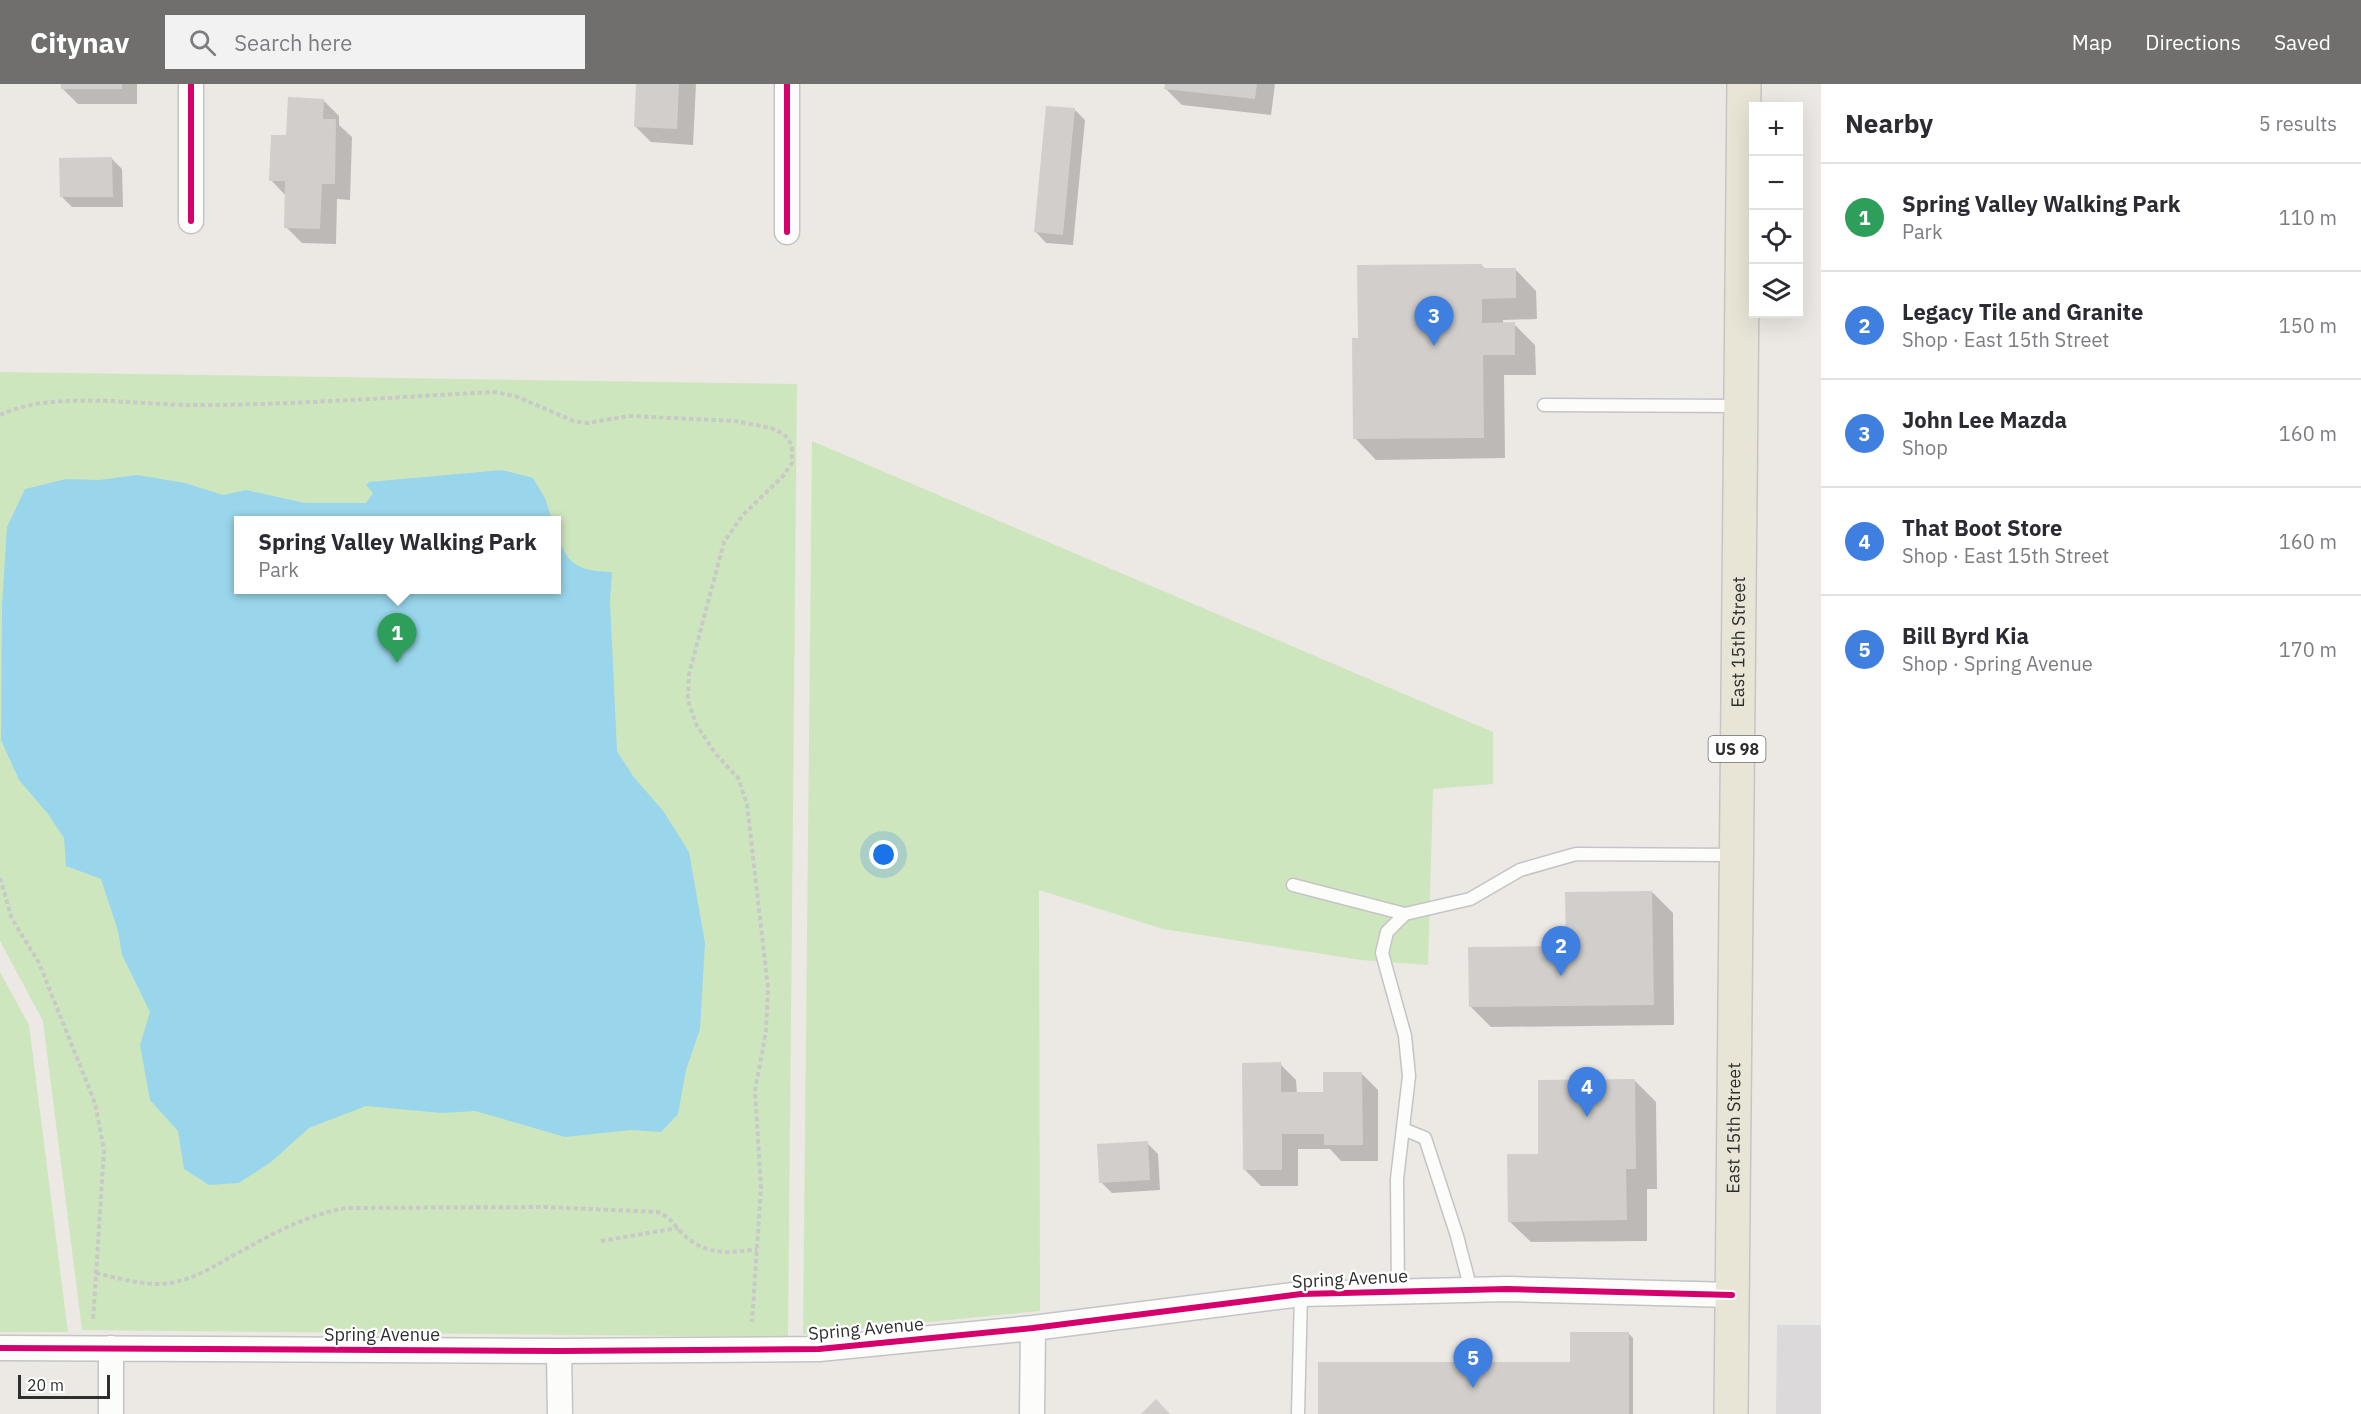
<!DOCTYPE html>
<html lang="en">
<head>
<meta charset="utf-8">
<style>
  body { margin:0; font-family:"IBM Plex Sans",sans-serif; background:#f2f2f3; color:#2b2b33 }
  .controls { position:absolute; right:18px; top:18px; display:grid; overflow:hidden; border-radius:0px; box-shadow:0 6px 24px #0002 }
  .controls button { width:54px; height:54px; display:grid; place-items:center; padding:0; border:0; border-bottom:2px solid #e1e1e2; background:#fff; color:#2b2b33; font:30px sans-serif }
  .scale { position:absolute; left:18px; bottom:15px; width:92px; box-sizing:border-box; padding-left:6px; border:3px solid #2e2e2e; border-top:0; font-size:16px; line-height:21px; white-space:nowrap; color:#2e2e2e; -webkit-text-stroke:4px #fff; paint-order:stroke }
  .you { position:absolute; left:884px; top:771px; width:21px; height:21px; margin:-15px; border:4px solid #fff; border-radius:50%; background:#1a73e8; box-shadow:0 0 0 9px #1a73e833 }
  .badge { display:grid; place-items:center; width:39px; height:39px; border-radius:50%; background:#706f6e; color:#fff; font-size:20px; font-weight:700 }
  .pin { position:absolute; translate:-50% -50px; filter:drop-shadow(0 2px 3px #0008) }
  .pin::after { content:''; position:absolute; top:32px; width:21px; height:18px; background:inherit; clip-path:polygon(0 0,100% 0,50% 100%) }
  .popup { position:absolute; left:234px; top:432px; width:327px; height:78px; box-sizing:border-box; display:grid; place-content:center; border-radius:0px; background:#fff; filter:drop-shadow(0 2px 4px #0005); font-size:20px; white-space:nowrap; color:#7c7c81 }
  .popup b { font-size:22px; color:#2b2b33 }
  .popup::after { content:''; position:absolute; left:50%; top:100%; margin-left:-12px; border:12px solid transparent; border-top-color:#fff }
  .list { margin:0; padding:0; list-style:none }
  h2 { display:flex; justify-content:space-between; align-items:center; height:78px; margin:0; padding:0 24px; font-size:26px }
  h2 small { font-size:20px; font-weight:400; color:#7c7c81 }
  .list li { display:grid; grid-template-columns:39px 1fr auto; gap:18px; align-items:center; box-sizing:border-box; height:108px; padding:0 24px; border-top:2px solid #e1e1e2 }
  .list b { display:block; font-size:22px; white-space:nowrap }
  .list p { margin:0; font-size:20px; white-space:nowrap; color:#7c7c81 }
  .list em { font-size:20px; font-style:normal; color:#7c7c81 }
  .icon { flex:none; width:33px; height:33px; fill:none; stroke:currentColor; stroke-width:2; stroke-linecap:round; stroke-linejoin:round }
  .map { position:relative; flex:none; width:1821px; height:1330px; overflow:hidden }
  header { display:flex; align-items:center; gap:36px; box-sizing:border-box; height:84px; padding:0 30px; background:#706f6e; color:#fff }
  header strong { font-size:28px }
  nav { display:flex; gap:33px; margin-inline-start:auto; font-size:21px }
  .search { width:420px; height:54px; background:#f2f2f3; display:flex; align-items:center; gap:15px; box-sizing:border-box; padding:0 21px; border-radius:0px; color:#7c7c81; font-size:22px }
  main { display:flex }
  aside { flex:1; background:#fff }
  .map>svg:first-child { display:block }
  .industrial { fill:#dcd9db }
  .green { fill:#cee6be; fill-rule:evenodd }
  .water { fill:#99d6ec }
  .shadow { fill:#0003 }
  .building { fill:#d1cecb }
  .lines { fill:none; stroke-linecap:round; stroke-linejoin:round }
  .service-casing { stroke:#c5c4c5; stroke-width:15 }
  .minor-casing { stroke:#c5c4c5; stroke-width:27 }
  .primary-casing { stroke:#c6c5c4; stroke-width:36 }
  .path { stroke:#c9c9c8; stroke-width:4; stroke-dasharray:4.5 3; stroke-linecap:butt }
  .service { stroke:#fcfcfb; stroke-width:12 }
  .minor { stroke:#fcfcfb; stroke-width:24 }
  .primary { stroke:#e8e4d6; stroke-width:33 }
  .cycleway-casing { stroke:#fff; stroke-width:10 }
  .cycleway { stroke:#d6006c; stroke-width:6 }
  .labels { text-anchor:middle; stroke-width:4.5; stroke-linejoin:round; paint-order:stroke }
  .shield { fill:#fff; stroke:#6d6d6d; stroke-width:1.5 }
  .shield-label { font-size:16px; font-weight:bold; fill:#2e2e2e }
  .street-label { font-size:18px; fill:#2e2e2e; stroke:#fff }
</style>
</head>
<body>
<header>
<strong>Citynav</strong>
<div class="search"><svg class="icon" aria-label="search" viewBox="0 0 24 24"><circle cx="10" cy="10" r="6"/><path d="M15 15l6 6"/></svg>Search here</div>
<nav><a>Map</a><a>Directions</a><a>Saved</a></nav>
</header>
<main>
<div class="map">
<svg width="1821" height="1330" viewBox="0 0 1821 1330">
  <rect width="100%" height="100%" fill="#ece8e4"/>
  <path class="industrial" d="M1777 1241H1821V1330H1776Z"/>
  <path class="green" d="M0 288 797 300 788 1253 82 1246 43 937 0 857ZM238 436H556V506H238Z
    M812 357 1493 648V700L1433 705 1428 881 1361 876 1163 845 1039 806 1040 1227 803 1250Z
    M0 888 29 941 68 1248H0Z"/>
  <path class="water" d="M502 386 533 394 545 414 552 436H238V506H556V448C567 481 578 487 612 488L610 517 617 667 633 692 664 728 689 768 705 859 700 945 686 986 678 1030 661 1048 631 1046 565 1053 475 1027 442 1029 366 1022 309 1044 271 1078 239 1099 209 1101 184 1085 178 1047 150 1016 140 961 150 928 122 871 118 847 101 795 66 782 64 754 48 730 19 696 1 656 2 522 7 443 25 405 66 395 99 396 137 391 185 399 223 411 246 406 305 419H366L373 409 366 401 369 398Z"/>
  <path class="shadow" d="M62 0H137V20H78L62 4Z
    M637 0H696L693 61 651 58 635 42Z
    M1166 0H1275L1271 31 1182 21 1166 5Z
    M323 16 339 32V41L352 53 350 116 337 115 336 160 302 159 286 143V112L271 96Z
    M1075 26 1085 36 1073 161 1046 159 1036 148Z
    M112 75 122 85 123 123H72L61 112Z
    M1481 181 1485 185H1515L1536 207 1537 235 1503 236V240H1514L1535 261 1536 291H1504L1505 374 1376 376 1355 354 1359 255Z
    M1652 808 1673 829 1674 941 1491 943 1470 922Z
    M1280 980 1296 996 1297 1010 1325 1009 1361 989 1378 1006V1077H1341L1330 1065H1298V1102H1261L1245 1086Z
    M1634 996 1656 1018 1657 1105H1647V1157L1531 1158 1509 1137 1540 1071Z
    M1147 1059 1158 1070 1160 1106 1112 1109 1101 1098Z
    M1628 1249 1633 1254V1330H1320L1572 1280Z"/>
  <path class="building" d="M61 0H122V5H61Z
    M636 0H679L677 45 634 43Z
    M1165 0H1257L1255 15 1164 5Z
    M288 13 324 15 323 35H336L335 100H322L320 145 284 144 285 97H269L271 51H286Z
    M1046 22 1075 24 1063 151 1034 148Z
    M112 73 113 113H60L59 74Z
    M1482 180V184H1516V214L1482 215V239L1515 238V271H1483L1484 354 1353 355 1352 254H1358L1357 181Z
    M1652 807 1654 921 1469 923 1468 863 1566 862 1565 808Z
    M1281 978V1008H1323V988H1362L1363 1061H1324V1050H1282V1086H1243L1242 979Z
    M1635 995 1636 1085H1626L1627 1136 1508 1138 1507 1070H1538V996Z
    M1148 1057 1150 1096 1099 1099 1097 1060Z
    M1570 1248H1629V1330H1318V1278H1570Z
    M1156 1315 1170 1330H1141Z"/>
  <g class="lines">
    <defs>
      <path id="service" d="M1544 321 1739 322
        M1293 801 1405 830 1470 815 1520 786 1576 770 1735 771
        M1403 1045 1425 1054 1457 1152 1471 1206
        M1398 1207 1397 1095 1409 992 1405 952 1382 869 1387 848 1405 830
        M1298 1330 1301 1210"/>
      <path id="minor" d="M191 137V0
        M787 148V0
        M0 1264 559 1267 819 1265 1033 1244 1301 1210 1507 1205 1732 1211
        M111 1264V1330
        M559 1267 560 1330
        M1032 1330 1033 1244"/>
      <g id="primary">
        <path id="s1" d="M1731 1330 1744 0"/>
      </g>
    </defs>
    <use href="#service" class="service-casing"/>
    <use href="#minor" class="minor-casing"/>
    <use href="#primary" class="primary-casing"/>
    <path class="path" d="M0 331C51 306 136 321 194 321 294 321 394 313 494 308L515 312 574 337 587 339 629 332 735 337 771 344 784 350 792 361V379L783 392 742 432 724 458 689 590 688 617 697 642 715 669 738 694 747 720 768 904 766 948 755 1006 761 1104 752 1238
      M0 794 12 835 39 879 95 1019 104 1066 93 1237
      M601 1157 678 1144
      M96 1189C117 1194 138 1200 160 1200 188 1199 213 1183 236 1170 272 1150 306 1131 346 1124L547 1123 657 1128C670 1132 672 1139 682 1149 704 1171 727 1170 757 1165"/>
    <use href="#service" class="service"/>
    <use href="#minor" class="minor"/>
    <use href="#primary" class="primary"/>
    <defs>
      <path id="cycleway" d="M191 137V0
        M787 148V0
        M0 1264 559 1267 819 1265 1033 1244 1301 1210 1507 1205 1732 1211"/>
    </defs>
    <use href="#cycleway" class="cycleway-casing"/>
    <use href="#cycleway" class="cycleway"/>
  </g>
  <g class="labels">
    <rect class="shield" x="1708.5" y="652" width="57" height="26" rx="4.5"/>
    <g class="shield-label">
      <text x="1737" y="671">US 98</text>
    </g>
    <g class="street-label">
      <text dy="6" stroke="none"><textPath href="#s1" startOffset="772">East 15th Street</textPath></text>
      <text dy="6" stroke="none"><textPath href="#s1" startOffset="286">East 15th Street</textPath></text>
      <text transform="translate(1350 1195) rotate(-3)" y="6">Spring Avenue</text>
      <text transform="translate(866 1245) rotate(-5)" y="6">Spring Avenue</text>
      <text x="382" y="1257">Spring Avenue</text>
    </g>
  </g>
</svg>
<div class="controls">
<button>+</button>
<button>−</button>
<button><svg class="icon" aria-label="locate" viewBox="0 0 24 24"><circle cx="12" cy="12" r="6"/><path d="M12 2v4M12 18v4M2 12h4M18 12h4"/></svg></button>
<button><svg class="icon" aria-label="layers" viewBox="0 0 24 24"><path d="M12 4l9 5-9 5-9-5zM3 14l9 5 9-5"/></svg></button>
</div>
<div class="scale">20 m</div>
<div class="you"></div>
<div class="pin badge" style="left:397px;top:579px;background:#2e9e5b">1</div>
<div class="popup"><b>Spring Valley Walking Park</b>Park</div>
<div class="pin badge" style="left:1561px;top:892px;background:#3f7fe0">2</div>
<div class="pin badge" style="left:1434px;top:262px;background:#3f7fe0">3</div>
<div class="pin badge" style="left:1587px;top:1033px;background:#3f7fe0">4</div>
<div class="pin badge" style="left:1473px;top:1304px;background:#3f7fe0">5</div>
</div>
<aside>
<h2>Nearby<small>5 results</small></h2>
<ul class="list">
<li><span class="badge" style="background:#2e9e5b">1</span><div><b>Spring Valley Walking Park</b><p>Park</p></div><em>110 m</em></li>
<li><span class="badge" style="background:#3f7fe0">2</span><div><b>Legacy Tile and Granite</b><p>Shop · East 15th Street</p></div><em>150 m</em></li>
<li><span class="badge" style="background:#3f7fe0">3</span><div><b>John Lee Mazda</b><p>Shop</p></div><em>160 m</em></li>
<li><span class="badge" style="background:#3f7fe0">4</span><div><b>That Boot Store</b><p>Shop · East 15th Street</p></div><em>160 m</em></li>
<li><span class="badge" style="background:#3f7fe0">5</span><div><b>Bill Byrd Kia</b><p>Shop · Spring Avenue</p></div><em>170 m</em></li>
</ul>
</aside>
</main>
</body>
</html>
